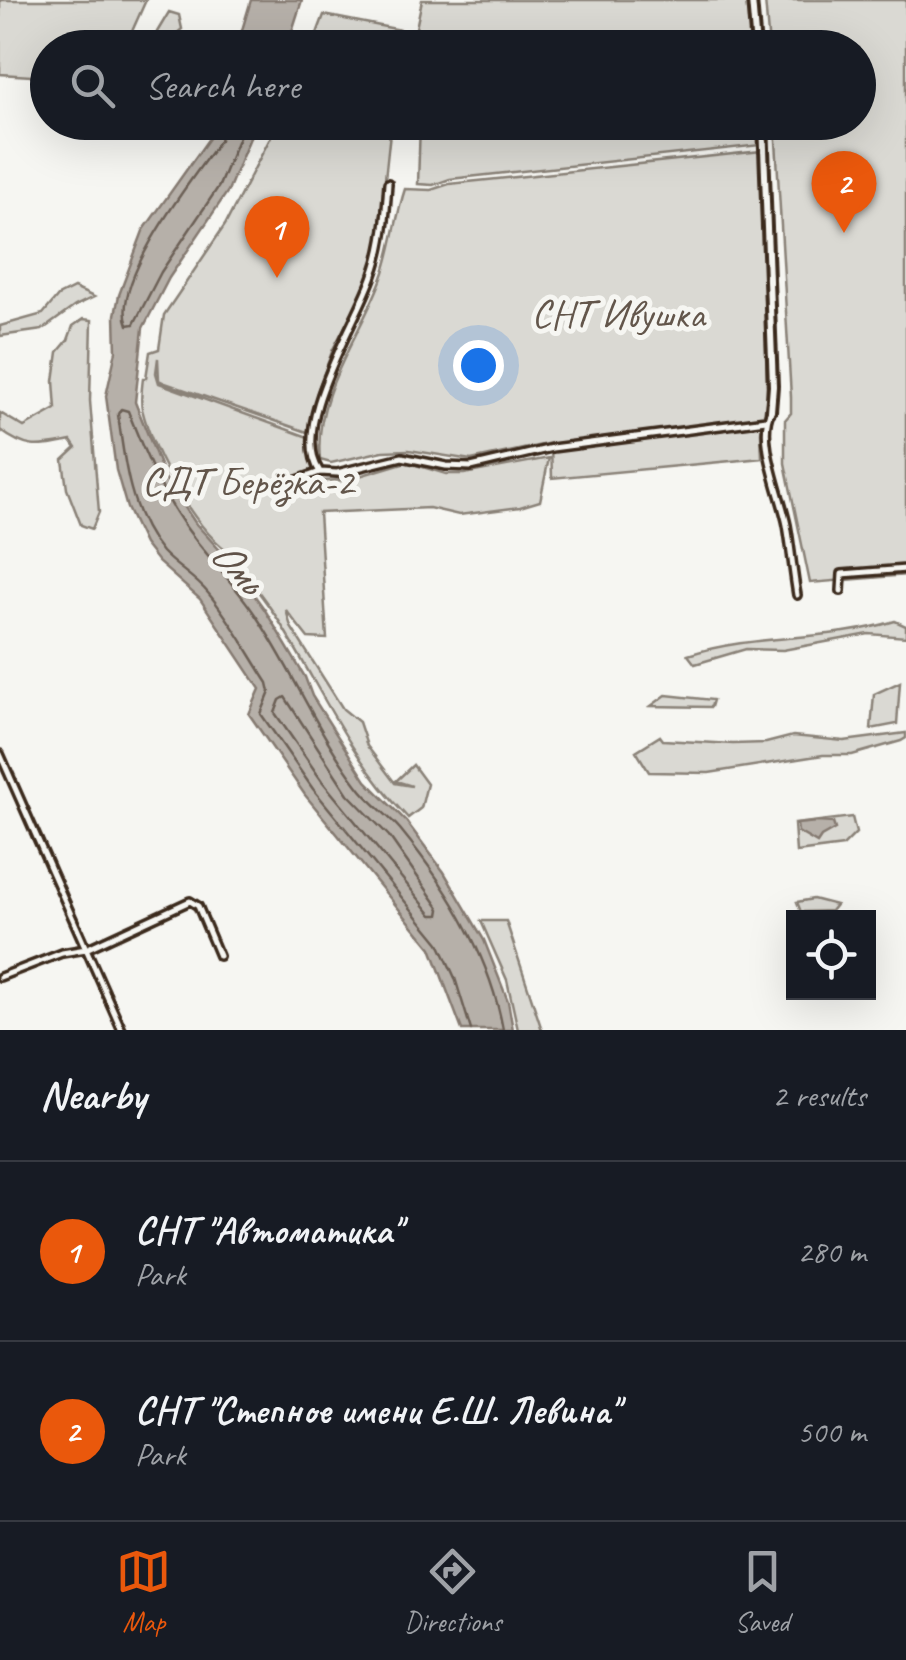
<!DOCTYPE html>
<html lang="en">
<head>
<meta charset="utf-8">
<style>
  body { margin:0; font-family:Caveat,sans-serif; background:#20242c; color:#f1f3f6 }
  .controls { position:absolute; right:30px; bottom:30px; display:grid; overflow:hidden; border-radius:0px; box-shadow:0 10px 40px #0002 }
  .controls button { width:90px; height:90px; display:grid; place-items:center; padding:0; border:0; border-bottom:2px solid #363941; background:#171b24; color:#f1f3f6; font:50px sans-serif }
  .you { position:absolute; left:478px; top:365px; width:35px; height:35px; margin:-25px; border:8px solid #fff; border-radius:50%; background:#1a73e8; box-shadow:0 0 0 15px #1a73e833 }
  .badge { display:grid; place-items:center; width:65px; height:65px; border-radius:50%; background:#ea580c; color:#fff; font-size:32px; font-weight:700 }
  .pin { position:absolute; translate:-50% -82px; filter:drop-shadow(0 2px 5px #0008) }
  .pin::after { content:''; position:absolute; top:52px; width:35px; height:30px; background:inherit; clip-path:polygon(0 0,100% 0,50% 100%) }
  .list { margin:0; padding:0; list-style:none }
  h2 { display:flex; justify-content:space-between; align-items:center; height:130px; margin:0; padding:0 40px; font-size:42px }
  h2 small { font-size:32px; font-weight:400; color:#9ea1a6 }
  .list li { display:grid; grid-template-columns:65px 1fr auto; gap:30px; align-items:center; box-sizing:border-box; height:180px; padding:0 40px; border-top:2px solid #363941 }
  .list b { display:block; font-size:38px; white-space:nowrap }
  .list p { margin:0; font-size:32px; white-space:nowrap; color:#9ea1a6 }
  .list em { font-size:32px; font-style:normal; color:#9ea1a6 }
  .icon { flex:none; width:55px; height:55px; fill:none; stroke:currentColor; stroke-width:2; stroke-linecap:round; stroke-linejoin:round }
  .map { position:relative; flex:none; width:906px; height:1030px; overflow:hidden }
  .search { position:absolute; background:#171b24; box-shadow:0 10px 40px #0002; left:30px; right:30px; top:30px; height:110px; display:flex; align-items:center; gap:25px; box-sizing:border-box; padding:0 35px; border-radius:55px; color:#9ea1a6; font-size:38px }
  .sheet { height:490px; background:#171b24 }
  nav { display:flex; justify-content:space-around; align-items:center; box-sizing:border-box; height:140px; border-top:2px solid #363941; background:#171b24; font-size:28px; color:#9ea1a6 }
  nav a { display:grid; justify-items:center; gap:5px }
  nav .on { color:#ea580c }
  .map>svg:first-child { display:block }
  .green { fill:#dad9d3; stroke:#8a8278; stroke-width:2.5 }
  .water { fill:#b6b0a9; stroke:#857a71; stroke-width:2.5 }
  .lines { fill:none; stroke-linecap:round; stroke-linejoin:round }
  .shore { stroke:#6c6056; stroke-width:2.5 }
  .minor-casing { stroke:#3b2a1e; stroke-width:12 }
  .tertiary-casing { stroke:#3b2a1e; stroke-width:14 }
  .minor { stroke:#f6f6f2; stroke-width:5 }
  .tertiary { stroke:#f6f6f2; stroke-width:6 }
  .labels { text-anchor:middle; stroke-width:10; stroke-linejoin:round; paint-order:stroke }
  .park-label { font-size:40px; fill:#63564b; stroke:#f6f6f2 }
  .water-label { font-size:42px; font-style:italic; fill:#605248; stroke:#f6f6f2 }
</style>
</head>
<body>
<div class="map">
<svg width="906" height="1030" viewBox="0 0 906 1030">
  <rect width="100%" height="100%" fill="#f6f6f2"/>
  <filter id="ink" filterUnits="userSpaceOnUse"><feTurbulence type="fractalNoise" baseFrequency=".01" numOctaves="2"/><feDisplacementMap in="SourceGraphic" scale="20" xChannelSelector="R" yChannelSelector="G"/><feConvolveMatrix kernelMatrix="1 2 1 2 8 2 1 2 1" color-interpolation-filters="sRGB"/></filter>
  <g filter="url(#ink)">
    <path class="green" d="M0 0H146L125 47 48 48 47 77 0 74Z
      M422 0H747L752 47H412Z
      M765 0H906V575L810 583 785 463V420L791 413V397L775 123 858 122V48L769 47Z
      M169 12 179 15 182 29 169 40 170 47H155L157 32Z
      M324 15 401 30 399 47H312Z
      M278 123H391L377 253 360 298 333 349 317 392 310 433 165 383 159 380 158 358 156 373 159 383 308 437 312 468 320 481 346 480 406 462 446 474H464L549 458 540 501 520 507 459 515 429 508 319 513 327 639 308 638 286 610 291 627 343 709 359 722 367 746 395 783 412 786 396 781 413 765 427 784 421 808 408 818C352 760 324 695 282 626 268 602 249 581 233 557L234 555C195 533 153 453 142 409 140 400 142 388 143 378H146L150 352 159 349 164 315 225 225Z
      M420 123H759L761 145 450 179 433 185 418 184Z
      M762 151 767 397 761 432 762 458 552 478 551 443 471 460 409 450 383 451 331 463 320 460C313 391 363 334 384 272 393 245 396 216 405 189L431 190 449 184Z
      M74 288 94 297 75 306 42 330 0 336V326L43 314 58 296Z
      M83 319 92 320 90 401 99 512 92 529 81 525 67 489 63 460 76 448 71 441C39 447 28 451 0 430V413L24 427 56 409 54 381 58 352 68 340 73 326Z
      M895 621 906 626V637L869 634 783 650 746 649 695 664 688 655C755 633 827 642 895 621Z
      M900 682 897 724 871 729 874 694Z
      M666 695 713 700 711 707 651 706Z
      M906 733V738L901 741 852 755H823L709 773 649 772 636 751 660 736 663 740 733 744 766 743 793 736 844 741Z
      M852 817 856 833 843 846 796 852 794 824Z
      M813 899 836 905 831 911 801 912 797 902Z
      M481 921H506L542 1030H518L507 980Z"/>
    <path class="water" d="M251 0H302L287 47H237Z
      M215 123H256L228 191 169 278 143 328 135 402 165 478 196 524 228 559 265 610 305 677 312 696 366 781 406 821 444 872 484 940 508 1001 513 1030H462L431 948 305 795 249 714 260 689 200 599 158 562 144 544 127 508 116 470 106 396 116 351 115 315 119 295 143 231 212 134Z
      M817 822 833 823 835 829 821 837 817 843 798 832 797 824Z"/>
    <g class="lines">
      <path class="shore" d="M224 122 220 140C194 176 110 282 128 325L134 324 161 272 219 186 245 122
        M285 697 348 794 389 836 440 909 439 915H432L322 781 275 713 280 700Z
        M471 1030 455 978 439 943 313 789 261 714 270 692 268 683C249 654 231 620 208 593 195 577 176 567 162 552 130 514 124 461 118 414L121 409 128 411C144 452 160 490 185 526 207 557 235 584 256 616 293 671 317 732 357 785 369 802 387 814 400 829 447 886 490 956 503 1030"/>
      <defs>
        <path id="minor" d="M771 411C756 437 781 495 787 525 791 548 793 572 797 595
          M320 472C288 426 358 321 373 275 384 245 386 214 388 183
          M295 481 320 472 337 473 402 457 446 466 471 467 552 448 766 420
          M841 591 842 574 906 569
          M0 754 122 1030
          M0 977 62 953 86 949 190 901 198 906 219 956"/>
        <path id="tertiary" d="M752 0 756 48
          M763 122 773 386 771 411"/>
      </defs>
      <use href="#minor" class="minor-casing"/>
      <use href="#tertiary" class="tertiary-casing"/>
      <use href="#minor" class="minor"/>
      <use href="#tertiary" class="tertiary"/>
    </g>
  </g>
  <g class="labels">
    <g class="park-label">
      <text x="618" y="327">СНТ Ивушка</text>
      <text x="248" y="495">СДТ Берёзка-2</text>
    </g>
    <g class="water-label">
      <text transform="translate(238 565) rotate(47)" y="15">Омь</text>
    </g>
  </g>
</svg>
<div class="controls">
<button><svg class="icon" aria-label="locate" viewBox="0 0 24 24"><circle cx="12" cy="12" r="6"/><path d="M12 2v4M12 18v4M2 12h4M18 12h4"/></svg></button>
</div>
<div class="you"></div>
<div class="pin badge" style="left:277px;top:278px">1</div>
<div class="pin badge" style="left:844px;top:233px">2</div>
<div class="search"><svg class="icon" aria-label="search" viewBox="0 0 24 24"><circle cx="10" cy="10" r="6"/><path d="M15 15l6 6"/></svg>Search here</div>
</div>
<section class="sheet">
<h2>Nearby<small>2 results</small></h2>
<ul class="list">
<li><span class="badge">1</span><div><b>СНТ &quot;Автоматика&quot;</b><p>Park</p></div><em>280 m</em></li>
<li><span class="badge">2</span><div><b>СНТ &quot;Степное имени Е.Ш. Левина&quot;</b><p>Park</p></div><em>500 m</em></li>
</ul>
</section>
<nav>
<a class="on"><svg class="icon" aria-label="map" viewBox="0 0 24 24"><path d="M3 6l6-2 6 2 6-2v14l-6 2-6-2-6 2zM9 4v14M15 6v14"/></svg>Map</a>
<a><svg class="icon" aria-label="directions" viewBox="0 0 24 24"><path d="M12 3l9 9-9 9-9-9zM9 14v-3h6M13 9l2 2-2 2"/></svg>Directions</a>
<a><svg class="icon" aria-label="saved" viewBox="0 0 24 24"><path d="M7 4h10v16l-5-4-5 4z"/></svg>Saved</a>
</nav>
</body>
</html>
